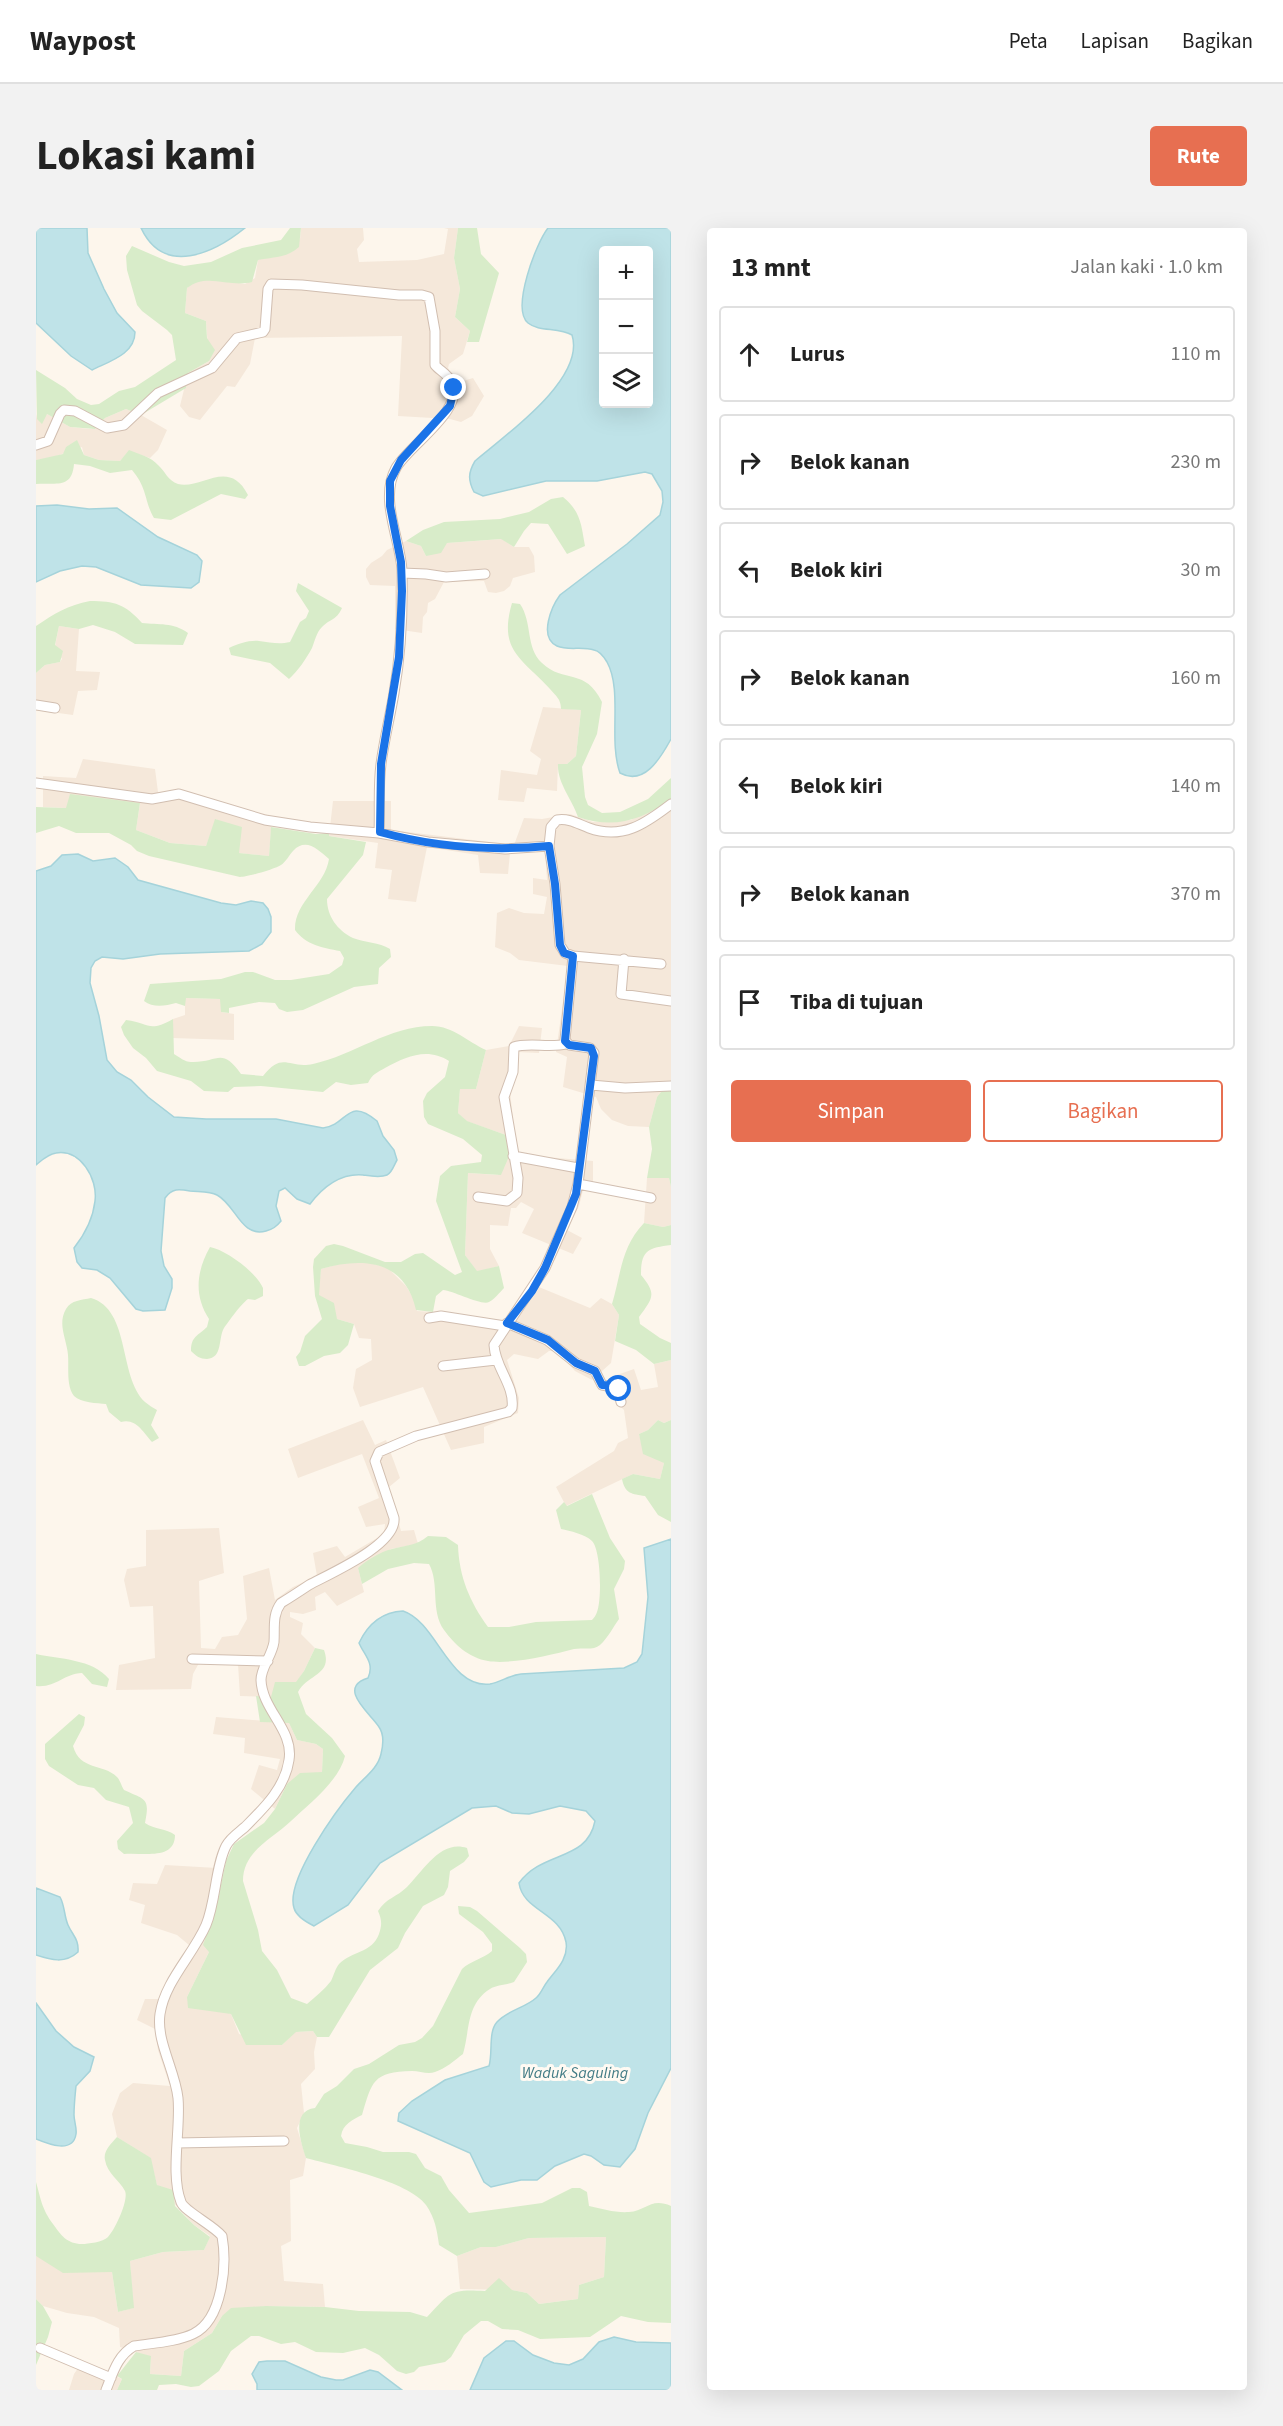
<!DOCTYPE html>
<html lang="id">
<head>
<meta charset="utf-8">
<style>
  body { margin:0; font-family:"Source Sans 3",sans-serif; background:#f2f2f2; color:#222 }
  .controls { position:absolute; right:18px; top:18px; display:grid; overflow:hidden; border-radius:6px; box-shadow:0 6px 24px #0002 }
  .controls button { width:54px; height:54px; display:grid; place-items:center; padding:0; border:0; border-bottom:2px solid #e0e0e0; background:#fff; color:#222; font:30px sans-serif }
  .stop { position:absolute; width:18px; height:18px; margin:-14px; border:4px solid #1a73e8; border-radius:50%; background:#fff }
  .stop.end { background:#1a73e8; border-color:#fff; box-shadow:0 2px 6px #0008 }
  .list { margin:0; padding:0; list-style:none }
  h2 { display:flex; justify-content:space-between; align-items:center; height:78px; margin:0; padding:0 24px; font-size:26px }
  h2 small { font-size:20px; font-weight:400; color:#767676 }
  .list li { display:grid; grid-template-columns:39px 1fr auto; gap:18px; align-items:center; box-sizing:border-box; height:96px; margin:0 12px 12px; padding:0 12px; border:2px solid #e0e0e0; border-radius:6px }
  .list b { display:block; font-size:22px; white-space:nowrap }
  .list em { font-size:20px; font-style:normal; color:#767676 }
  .actions { display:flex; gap:12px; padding:18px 24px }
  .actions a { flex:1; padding:14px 0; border:2px solid #e76f51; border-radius:6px; text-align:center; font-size:21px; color:#e76f51 }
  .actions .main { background:#e76f51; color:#fff }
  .icon { flex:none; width:33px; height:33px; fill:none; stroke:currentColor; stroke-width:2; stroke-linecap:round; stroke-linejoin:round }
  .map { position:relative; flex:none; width:635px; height:2162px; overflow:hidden; border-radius:6px }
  header { display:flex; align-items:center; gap:36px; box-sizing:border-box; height:84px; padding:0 30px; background:#fff; border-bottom:2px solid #e0e0e0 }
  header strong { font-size:28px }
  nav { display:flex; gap:33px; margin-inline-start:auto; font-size:21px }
  .intro { display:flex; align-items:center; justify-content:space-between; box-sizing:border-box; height:144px; padding:0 36px }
  h1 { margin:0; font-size:42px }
  .button { padding:15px 27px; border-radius:6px; background:#e76f51; color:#fff; font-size:21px; font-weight:700 }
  main { display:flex; gap:36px; padding:0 36px }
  aside { flex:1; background:#fff; border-radius:6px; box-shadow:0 6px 24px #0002 }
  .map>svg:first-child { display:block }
  .residential { fill:#f5e8da }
  .green { fill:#d8ecc9 }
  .water { fill:#bfe3e8; stroke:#a5d3da; stroke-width:1.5; fill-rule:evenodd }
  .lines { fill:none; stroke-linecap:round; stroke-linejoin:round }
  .street-casing { stroke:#d1beb0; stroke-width:11 }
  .street { stroke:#fff; stroke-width:9 }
  .route { stroke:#1a73e8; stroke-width:8 }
  .labels { text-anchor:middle; stroke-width:6; stroke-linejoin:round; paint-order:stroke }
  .water-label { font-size:16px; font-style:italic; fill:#437c86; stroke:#fffaf3 }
</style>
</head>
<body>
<header>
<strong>Waypost</strong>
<nav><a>Peta</a><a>Lapisan</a><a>Bagikan</a></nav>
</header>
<div class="intro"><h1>Lokasi kami</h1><a class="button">Rute</a></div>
<main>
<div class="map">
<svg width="635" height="2162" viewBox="0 0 635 2162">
  <rect width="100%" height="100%" fill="#fdf6ec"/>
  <path class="residential" d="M265 0H327L328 12 321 21 323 34 381 32 408 26 412 1 408 0H422L418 30 424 61 419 89 434 103 427 126 413 136 412 140 421 155 437 150 448 168 436 188 425 194 414 191 362 188 366 108 219 110 214 136 199 159 191 158 164 192 153 189 144 178 152 145 173 133 170 93 149 85 151 60 159 53 176 51 209 56 219 50 222 32 264 11Z
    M90 181 105 187 131 202 122 222 114 230 93 223 84 233 63 232 48 227 46 219 15 230 0 232V186L1 191 11 186 34 199 53 201H59L69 190Z
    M466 311 478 319H493L498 328 499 344 477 350 474 358 468 363 460 365 452 364 448 353 408 354 399 371 392 375 391 384 387 389 386 405 359 401V358L334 357 330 349V341L335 335 346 328 351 322 370 313 385 318 390 328 411 315Z
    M23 398 43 401 40 443 64 444 61 462 42 463 37 487 0 482V445L9 437 24 434 26 431 19 418Z
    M507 479 545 482 540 528 531 536H522L521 563 491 560 488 574 462 572 465 542 501 547 505 531 494 523Z
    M47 531 119 541 122 564H135L236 589 233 628 202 625 180 591 170 618 134 615 100 602 104 575 30 580 7 579V548L40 550Z
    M635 571V862L621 869 613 899 592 898 576 892 565 881 560 869 527 859 531 829 520 824 532 738 483 732 474 725 459 719 461 685 473 680 488 685 508 686 511 669 497 666V650L511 652 509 623 474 625 472 646 444 645 442 627 391 619 380 674 352 671 356 642 339 640 342 615 293 608 297 573H355V602L478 617 488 590 506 591 534 586 557 594 595 592Z
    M149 770 185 771V784L198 786V812L136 810 137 791 149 787Z
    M483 798 506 800 503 825 481 824V842L474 863 478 901 470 907 430 893 422 885 424 860 440 861 450 822 473 818Z
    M474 926 557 933V962H547L543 978 531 1002 546 1010 537 1026 486 1005 498 981 485 974 480 980H475L472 998 454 997V1021L463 1038 441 1044 429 1027 432 945 462 947Z
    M611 950H633L635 959V997L627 999 608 995Z
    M310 1034H331L352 1040 370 1058 378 1071 381 1083 414 1085 462 1094 472 1088 498 1057 554 1080 565 1070 576 1076 583 1087 575 1135 556 1152 539 1143 520 1123H513L502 1131 478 1126 471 1132 483 1170 482 1185 448 1199V1215L415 1222 387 1159 324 1179 317 1160 320 1141 336 1132 335 1111 323 1110 318 1096 301 1091 282 1067 285 1041Z
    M635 1132V1192L628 1195 622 1192 612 1202 603 1206 605 1214 628 1235 624 1251 597 1246 530 1278 520 1259 578 1223 582 1215 592 1210 588 1182 580 1174 576 1160 578 1148 598 1141 605 1162 622 1159 618 1136Z
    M327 1192 339 1217 350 1212 364 1250 353 1259 365 1303 378 1302 382 1316 355 1321 322 1340 328 1364 301 1378 289 1364 279 1369 280 1382 267 1386 254 1384V1389L267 1395 265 1406 279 1420 268 1443 260 1455 235 1469 204 1468 202 1436 163 1435 157 1446 155 1461 80 1462 83 1437 119 1430 117 1378 94 1379 88 1352 91 1341 110 1338V1302L183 1300 188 1345 163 1353 165 1420 179 1421 186 1409 202 1407 211 1391 207 1348 233 1340 239 1372 257 1359 281 1348 277 1325 301 1318 309 1329 348 1306 349 1296 330 1299 322 1279 343 1270 326 1226 262 1250 252 1221Z
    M180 1489 253 1495 261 1512 280 1516 287 1521 286 1544 251 1556 239 1581 215 1561 223 1537 241 1542 244 1531 208 1525 209 1510 177 1506Z
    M129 1637 181 1640 186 1649 175 1697 173 1724 151 1769 195 1786 203 1806 246 1817 259 1804 277 1803 281 1809 278 1824 279 1841 265 1856 268 1885 261 1900 270 1930 267 1948 254 1952 255 2013 245 2018 248 2053 287 2056 289 2079 230 2078 186 2088 176 2105 148 2123 145 2148 114 2146 115 2129 84 2119 83 2100 58 2089 31 2085 7 2078 0 2071V2028L60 2043 76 2044 82 2084 97 2080 94 2033 127 2024 168 2022 174 2008 158 1997 121 1957 114 1930 81 1909 76 1886 84 1865 97 1855 134 1858 122 1822 119 1801 101 1792 109 1771H124L153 1717 141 1707 105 1695 109 1677 93 1672 97 1655 121 1656Z
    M570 2009 568 2049 543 2057 542 2071 503 2076 491 2065 476 2062 424 2061 421 2028 445 2019H460L493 2010Z
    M47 2133 86 2151 81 2162H33L38 2146Z"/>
  <path class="green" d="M254 0H265L263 19C251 30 237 29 222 32L216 54C193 60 171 44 151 60L149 85 170 93 171 110 179 122 173 133 152 145 150 160 105 187 90 181 69 190 59 201 34 199 11 186 6 196 1 191 0 142 29 160 41 171 55 177 63 176 83 163 99 159 140 132 136 107 131 102 106 83 101 77 91 42 90 28 96 18 133 34 148 38 175 34 206 20 245 12Z
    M422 0H441L445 26 463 45 443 114H431L434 103 419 89 424 61 418 30Z
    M41 212 48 227 63 232 84 233 93 222C103 226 115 229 122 237 129 243 132 253 142 256 165 262 193 229 212 267L209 271 185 266 135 292 118 290C108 273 112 261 96 242L74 245 54 238 38 236C36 262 19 254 0 256V232L27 226 30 219Z
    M527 269C545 284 545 296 549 318L531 326 512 296 495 295 488 303 478 319 465 311 411 315 405 325 390 328 385 318 370 313 387 302 408 294 464 291 493 284 515 271Z
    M262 355 306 380C300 393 295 390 286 399 280 405 279 413 276 420 270 431 262 443 253 451L234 435 195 427 193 420C202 416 213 412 223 413 234 414 242 417 254 414L264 394 270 390 273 383 260 363Z
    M54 373C79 373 89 376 106 395 123 397 137 394 152 405L147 417 99 416 79 404 57 397 43 401 23 398 19 417 27 423 24 434 9 437 0 445V398C18 386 32 377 54 373Z
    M476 375 484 376C497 395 489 419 506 435 528 456 549 439 566 474L561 506 546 539 549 569 552 577 566 585 584 584 612 571 635 550V571C605 593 577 601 542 589 536 571 521 555 522 536H531L540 528 545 482 525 481C525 471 520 468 514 461 486 430 462 423 476 375Z
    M34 566 104 575 100 602 134 615 170 618 179 591 206 599 203 625 233 628 235 599 280 606 293 605V608L330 614 327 627 291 671C291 688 301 702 317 710 329 715 343 714 354 721L355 729 343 740 342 756 318 759 267 782 251 784 243 781 239 775 223 774 193 780V785L185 784 184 771 150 770 149 778 140 775C129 778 117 780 108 773L114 756 185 751 209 744H217L239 752H255L293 746 306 737 308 730 304 723C287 720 270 717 259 702 258 674 289 658 293 631 282 622 270 609 257 623 253 627 250 634 245 637 239 641 211 649 204 649L113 628 101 623 95 617 73 605H40L23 598 0 605V579L30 580Z
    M137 791 138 826C143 829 149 834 155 834 182 835 185 818 205 846L227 848C247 823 252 841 277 836 318 827 353 798 396 798 417 798 432 814 450 822L440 861H424L422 885 431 893 470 907 474 926 465 947 432 945 429 1027 441 1043 463 1038 468 1060C463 1065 459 1071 453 1074 446 1078 418 1063 407 1062L400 1068 397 1084 380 1082C369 1032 327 1029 285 1041L283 1067 298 1075 301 1091 318 1096 312 1117 304 1125 288 1128 269 1138H263L260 1129 264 1124 269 1108 286 1091 279 1068 277 1039 278 1031 290 1018 298 1016 307 1018 349 1034H365L379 1026 387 1025 419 1047 426 1044 400 973 404 948 415 938 445 934 446 927 427 911 392 896 388 889 387 873 391 865 409 849 413 833C392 819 370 828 349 840 342 844 336 846 332 855L315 857 300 854 287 864 225 858 198 859 192 864 168 863 155 853 121 843 110 830 97 820 88 807 85 799 90 792C114 795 112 805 137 791Z
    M635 862V959L633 950H611L616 921 613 899 621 869 626 863Z
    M608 995 627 999 635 997V1017C612 1020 605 1022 605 1047 621 1066 617 1070 603 1089L604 1096 624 1110 635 1115V1132L618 1136 600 1122 579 1113 583 1087 576 1076C585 1046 585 1019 608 995Z
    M174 1019C190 1022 220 1044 227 1060V1068L219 1072 212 1071C205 1076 193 1093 188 1100 182 1110 187 1130 171 1131 164 1131 160 1128 155 1123 155 1108 162 1108 171 1099L173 1091C158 1068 160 1044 174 1019Z
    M55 1070C95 1082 82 1148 109 1174 113 1177 117 1180 121 1182L115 1197 123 1210 116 1214C107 1204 100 1190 85 1194L73 1184 70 1176C61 1175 45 1175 38 1168 30 1158 33 1139 32 1127 31 1112 21 1096 30 1081 35 1072 46 1072 55 1070Z
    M622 1192 628 1195 635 1192V1294L622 1287 609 1268C596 1266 589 1266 586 1251L597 1246 624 1251 628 1235 607 1226 603 1206 612 1202Z
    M556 1266 574 1310 589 1333 588 1341 578 1361 583 1391C577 1399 572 1410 564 1417 557 1423 546 1419 538 1421 515 1427 474 1437 452 1433 433 1430 418 1416 408 1402 394 1382 404 1356 393 1336L378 1335 352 1341 326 1356 322 1340C331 1332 344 1324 356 1321 370 1317 380 1318 392 1308L410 1309 422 1317C423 1349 434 1374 452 1399H473L500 1394 556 1392C558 1390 560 1387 561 1384 566 1372 565 1322 556 1313 549 1306 534 1303 525 1301L520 1282 528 1274 531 1278Z
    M279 1420 288 1422C297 1447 272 1446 262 1464L270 1486 296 1510 309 1528C303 1553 273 1576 255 1593 236 1611 207 1623 207 1653L222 1702 226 1723 241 1742 255 1770 271 1776C279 1769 288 1762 295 1753 298 1747 299 1741 303 1736 316 1723 336 1725 343 1706 346 1697 346 1692 342 1683 350 1670 361 1669 371 1659 387 1643 405 1611 431 1620L433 1628 428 1634 414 1643 412 1659 408 1667 387 1678 369 1705 362 1720 334 1742 293 1809H281L277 1803 260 1804 246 1817H210L195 1786 152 1780 151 1769 173 1724 167 1717 180 1680 190 1633 198 1616 228 1595 239 1581 251 1556 264 1545 286 1544 287 1521 280 1516 261 1512 253 1495 224 1494 220 1468 235 1469 239 1454H260L268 1443Z
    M0 1426C23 1431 57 1431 73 1451L71 1459 56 1456 46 1445C27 1446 20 1460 0 1458Z
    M43 1486 49 1489 48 1497 37 1518C44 1543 67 1535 81 1549 84 1552 86 1559 88 1562 110 1572 114 1570 109 1595 119 1602 130 1600 139 1607 139 1633 106 1624 88 1626L82 1621 81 1613 97 1595 93 1579 70 1572 58 1560 42 1557 13 1538 9 1531V1516Z
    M422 1678 434 1679 441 1683 484 1720 490 1726 491 1734 478 1754C470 1757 460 1757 454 1761 430 1776 434 1802 427 1826 419 1832 409 1841 399 1844 392 1847 384 1843 376 1843 337 1844 336 1853 326 1887 316 1892 307 1896 305 1908L309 1915 331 1919 347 1924H373L380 1926 389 1940 405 1948 413 1962 433 1985 506 1975 536 1960H544L551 1964 553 1978C566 1981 580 1985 593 1984 610 1983 615 1969 635 1978V2095L612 2094 585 2088 554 2109 504 2111 482 2102 466 2101 452 2093H445L428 2107 415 2129 409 2134 383 2139 378 2144 370 2146 361 2143 343 2127 329 2120 307 2125 280 2124 259 2114 245 2116 223 2108H215L195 2123 183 2143 163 2158 155 2159 140 2156 123 2157 121 2162H81L86 2151 81 2148 100 2124 115 2128 114 2146 145 2148 148 2123 176 2105 186 2088 195 2080 230 2078 289 2079 323 2083 374 2084 391 2089C415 2064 413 2061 449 2063L463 2050 476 2062 491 2065 503 2076 542 2071 543 2057 568 2049 570 2009 493 2010 460 2019H445L421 2028 403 2017C401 2002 399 1990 390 1977 373 1953 299 1938 270 1930 265 1915 254 1883 279 1880L288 1866 301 1858 318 1841 333 1836 363 1817 379 1814 386 1810 397 1798 426 1741C434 1733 447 1731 456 1723V1716L447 1704 423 1686Z
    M81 1909 115 1930 121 1957 137 1962 139 1978 158 1997 174 2009 168 2022 127 2024 94 2033 98 2080 82 2084 76 2044 27 2045 0 2028V1954C5 1972 6 1981 17 1996 25 2007 31 2016 46 2016 52 2016 67 2014 72 2009 79 2002 93 1972 89 1963 84 1953 71 1945 69 1932 67 1923 75 1916 81 1909Z
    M0 2071 7 2078 16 2094 12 2109 0 2137Z"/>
  <path class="water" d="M0 0H51L52 25 68 61 81 85 99 104C99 126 74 133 56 142L35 128 0 95Z
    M105 0H209C178 25 128 49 105 0Z
    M512 0H635V511C624 531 608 558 584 545 572 512 587 463 571 434 568 429 564 423 558 422 546 418 532 423 521 418 502 409 516 378 524 367L591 316 624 287 627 274 626 263 616 246 609 244 561 253H510L447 268 438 264C432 252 432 245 439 233 468 208 550 151 536 107 523 99 503 104 492 95 475 81 500 15 512 0ZM568 22H612V176H568Z
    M21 277 53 281 81 280 122 309 161 327 166 333 163 354 155 360 105 357 60 339 46 338 24 343 0 354V278Z
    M42 626 57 633 79 630 92 639 102 652 185 675 200 677 215 673 227 675 232 681 235 689V704L226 716 213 723 124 726 87 731 66 729 59 733 55 740 54 755 63 788 71 832 81 844 95 852 112 869 138 889 170 891H240L287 900C312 897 311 868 341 893L347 908 358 922 361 932C358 937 356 945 351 947 344 950 334 948 327 947 304 945 287 959 274 976L261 971 249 960 243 963 240 978 245 993C240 999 237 1001 230 1003 205 1010 200 977 181 967 174 963 162 964 154 963 143 961 136 960 129 970L125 1023 128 1038 136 1051V1060L129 1082 107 1083 100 1081 74 1050 61 1042 46 1040 41 1034 38 1020C49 1006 57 991 59 973 62 950 44 921 20 925 12 926 6 932 0 937V643L15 638 26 627Z
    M635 1311V1840L612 1885 599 1921 584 1939 568 1937 555 1928 548 1926 519 1938 501 1952H485L455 1959 448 1954 434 1925 362 1893 363 1885 376 1873 409 1852 453 1838C457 1825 452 1804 461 1794 472 1782 489 1780 500 1770 505 1766 507 1759 511 1754 519 1743 533 1731 530 1714 524 1684 487 1683 483 1655 507 1622 551 1634 559 1593L550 1583 524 1578 493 1586 476 1585 460 1578 436 1580 344 1635 312 1677 278 1698C270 1694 260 1688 258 1680 249 1652 302 1580 320 1559 329 1549 342 1540 345 1526 347 1518 348 1506 343 1499 335 1486 300 1460 332 1450 339 1435 328 1427 323 1415 332 1396 345 1384 367 1383 401 1394 413 1461 454 1456 465 1454 474 1447 485 1446L588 1440 601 1434 606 1426 612 1369 608 1320Z
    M0 1660 24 1669C29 1678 28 1688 32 1697 37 1708 43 1711 42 1724 29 1736 15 1732 0 1727Z
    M0 1775 20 1803 38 1819 58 1829 54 1843 40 1858C39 1868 38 1877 38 1887 38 1893 41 1900 40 1906 37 1926 12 1916 0 1911Z
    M578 2109 600 2114 635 2115V2162H434L448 2130 470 2113H478L497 2127 518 2135 533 2137 547 2131 563 2114Z
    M231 2133H249L285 2149 300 2152H307L334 2142 342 2144 366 2162H221V2156L216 2146 223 2134Z"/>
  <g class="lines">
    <defs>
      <path id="street" d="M0 217 12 213 24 186 28 182 39 183 71 200 88 197 122 165 176 140 201 110 227 104 229 101 232 61 235 56 266 57 363 67H386L393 69 399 103V137C403 142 411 146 415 153 432 180 372 218 360 240 343 271 364 310 366 342 367 383 365 425 358 465 354 489 348 512 345 536 342 559 344 582 343 605
        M366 345 390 346 410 349 449 346
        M0 477 19 480
        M0 555 116 571 143 566 229 592 274 599 343 605 392 614 469 621 513 618 519 656 524 717 529 725 537 728 529 812 533 817 554 820 558 825 542 956 536 979 509 1040 458 1117C459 1140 479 1157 476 1180L472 1184 380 1208 343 1224 339 1233 358 1290C361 1317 293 1346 273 1357 264 1363 255 1369 245 1375 236 1387 239 1400 238 1414 236 1428 225 1439 225 1452 226 1482 258 1502 253 1532 249 1560 228 1580 209 1599 202 1605 194 1610 190 1618 179 1640 180 1673 170 1697 157 1727 129 1753 124 1786 120 1813 139 1842 142 1870 145 1900 134 1946 145 1974 148 1983 177 1997 186 2008 191 2036 187 2092 157 2106 140 2114 116 2115 98 2118 81 2128 77 2145 70 2162
        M513 618 515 599 521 592C533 590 542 596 553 600 586 612 609 596 635 576
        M537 728 625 736
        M588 731 585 766 635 773
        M555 857 589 860 635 858
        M477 928 542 940
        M542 956 615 970
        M442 969 471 973 481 965 482 950 468 869 477 844 478 819C491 814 514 820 530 816
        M393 1090 405 1088 469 1098
        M471 1095 511 1112 540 1135 559 1143 566 1157 582 1160 585 1174
        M407 1138 460 1132
        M156 1431 232 1433
        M141 1915 248 1913
        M4 2120 75 2150"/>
    </defs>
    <use href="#street" class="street-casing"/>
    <use href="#street" class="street"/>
  </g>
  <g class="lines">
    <path class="route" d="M418 160 414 178 365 232 354 253V278L365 334 366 363 363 429 345 536 344 604C398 619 457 623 513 618L519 656 524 717 528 725 537 728 529 813 533 817 555 820 558 828 540 966 509 1040 496 1063 471 1095 512 1112 540 1135 559 1143 566 1157 581 1158 583 1161"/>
  </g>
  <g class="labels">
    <g class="water-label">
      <text x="539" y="1850">Waduk Saguling</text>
    </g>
  </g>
</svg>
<div class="controls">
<button>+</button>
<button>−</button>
<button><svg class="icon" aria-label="layers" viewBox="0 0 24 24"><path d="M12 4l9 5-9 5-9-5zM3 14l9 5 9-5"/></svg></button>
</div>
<div class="stop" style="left:583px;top:1161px"></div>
<div class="stop end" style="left:418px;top:160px"></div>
</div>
<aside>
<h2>13 mnt<small>Jalan kaki · 1.0 km</small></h2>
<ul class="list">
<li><svg class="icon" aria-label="ahead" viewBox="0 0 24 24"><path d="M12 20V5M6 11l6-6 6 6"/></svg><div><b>Lurus</b></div><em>110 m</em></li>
<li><svg class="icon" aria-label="right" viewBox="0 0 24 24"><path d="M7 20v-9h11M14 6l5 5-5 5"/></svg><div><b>Belok kanan</b></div><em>230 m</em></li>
<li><svg class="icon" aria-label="left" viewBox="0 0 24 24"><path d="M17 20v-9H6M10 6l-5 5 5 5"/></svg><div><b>Belok kiri</b></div><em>30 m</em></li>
<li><svg class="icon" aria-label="right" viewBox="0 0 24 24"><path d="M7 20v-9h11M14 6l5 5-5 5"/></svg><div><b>Belok kanan</b></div><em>160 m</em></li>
<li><svg class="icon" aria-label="left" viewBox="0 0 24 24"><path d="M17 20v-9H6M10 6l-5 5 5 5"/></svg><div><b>Belok kiri</b></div><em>140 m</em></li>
<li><svg class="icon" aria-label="right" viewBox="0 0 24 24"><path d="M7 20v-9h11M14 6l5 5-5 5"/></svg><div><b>Belok kanan</b></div><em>370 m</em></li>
<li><svg class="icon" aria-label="arrive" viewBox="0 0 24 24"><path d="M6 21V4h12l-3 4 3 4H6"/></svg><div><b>Tiba di tujuan</b></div></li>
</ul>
<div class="actions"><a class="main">Simpan</a><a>Bagikan</a></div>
</aside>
</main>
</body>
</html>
